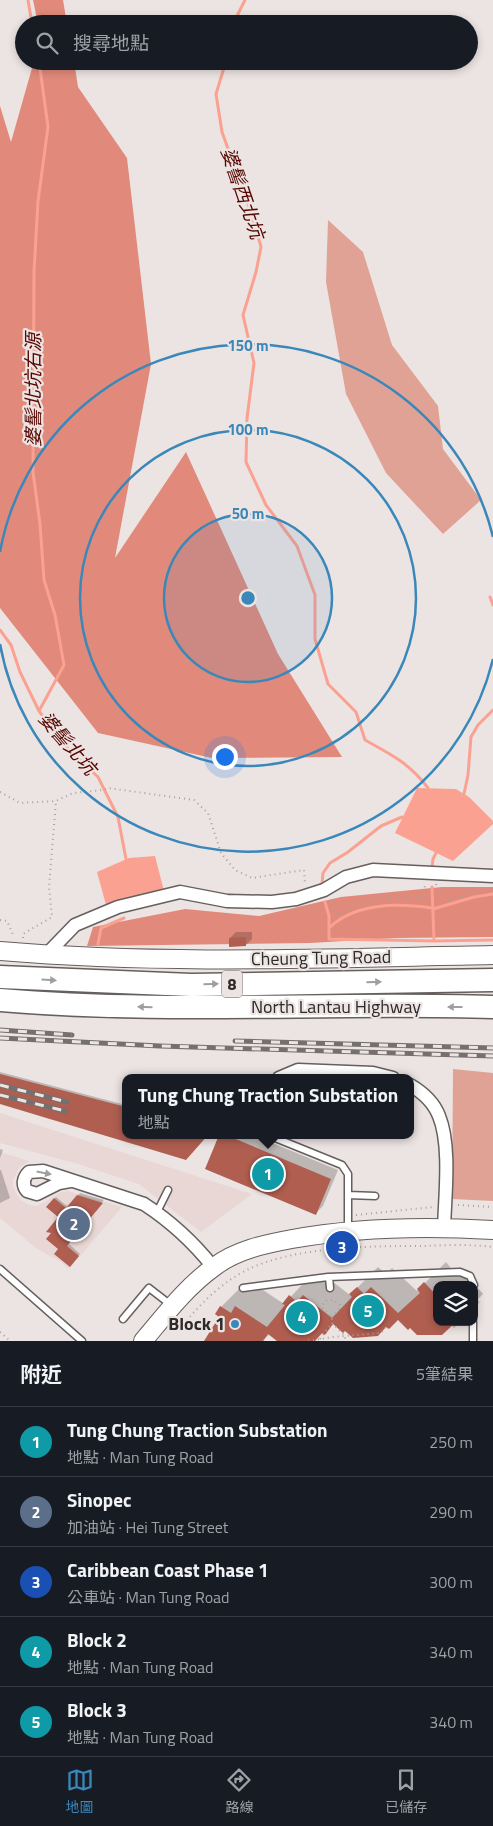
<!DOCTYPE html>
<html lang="zh-TW">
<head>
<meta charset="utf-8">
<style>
  body { margin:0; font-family:"Titillium Web","Noto Sans TC",sans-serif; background:#20242c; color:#f1f3f6 }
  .controls { position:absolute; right:15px; bottom:15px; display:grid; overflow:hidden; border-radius:10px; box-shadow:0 2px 8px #0003 }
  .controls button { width:45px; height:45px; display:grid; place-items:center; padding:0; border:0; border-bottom:1px solid #363941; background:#171b24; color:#f1f3f6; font:25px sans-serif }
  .you { position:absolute; left:224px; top:756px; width:18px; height:18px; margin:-12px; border:4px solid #fff; border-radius:50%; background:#1a73e8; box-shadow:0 0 0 8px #1a73e833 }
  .badge { display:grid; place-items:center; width:32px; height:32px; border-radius:50%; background:#3a87ba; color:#fff; font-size:16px; font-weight:700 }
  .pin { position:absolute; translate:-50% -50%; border:2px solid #fff; box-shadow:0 1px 5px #0006 }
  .popup { position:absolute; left:122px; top:1074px; width:292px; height:65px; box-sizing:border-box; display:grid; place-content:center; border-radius:10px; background:#171b24; filter:drop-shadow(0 1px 4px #0005); font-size:16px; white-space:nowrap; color:#9ea1a6 }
  .popup b { font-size:19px; color:#f1f3f6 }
  .popup::after { content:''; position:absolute; left:50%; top:100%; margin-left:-10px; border:10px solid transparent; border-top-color:#171b24 }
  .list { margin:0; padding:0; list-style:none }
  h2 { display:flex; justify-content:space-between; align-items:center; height:65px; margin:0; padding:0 20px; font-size:21px }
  h2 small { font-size:16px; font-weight:400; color:#9ea1a6 }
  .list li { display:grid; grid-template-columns:32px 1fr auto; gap:15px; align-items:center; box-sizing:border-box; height:70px; padding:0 20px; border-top:1px solid #363941 }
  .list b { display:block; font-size:19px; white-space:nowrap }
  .list p { margin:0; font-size:16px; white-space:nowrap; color:#9ea1a6 }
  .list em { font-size:16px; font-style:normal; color:#9ea1a6 }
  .icon { flex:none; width:28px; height:28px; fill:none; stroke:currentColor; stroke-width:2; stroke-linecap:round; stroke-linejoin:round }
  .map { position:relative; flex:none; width:493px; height:1341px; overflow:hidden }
  .search { position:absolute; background:#171b24; box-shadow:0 2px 8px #0003; left:15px; right:15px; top:15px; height:55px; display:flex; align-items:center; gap:12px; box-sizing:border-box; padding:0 18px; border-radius:28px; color:#9ea1a6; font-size:19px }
  .sheet { height:415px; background:#171b24 }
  nav { display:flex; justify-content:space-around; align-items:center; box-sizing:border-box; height:70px; border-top:1px solid #363941; background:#171b24; font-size:14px; color:#9ea1a6 }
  nav a { display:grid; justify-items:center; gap:2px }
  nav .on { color:#3a87ba }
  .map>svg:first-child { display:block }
  .built { fill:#e8d7d5 }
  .green { fill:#e1a296 }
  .forest { fill:#e18a7b }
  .water { fill:#faa191 }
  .shadow { fill:#0003 }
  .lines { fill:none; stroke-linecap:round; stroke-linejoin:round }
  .stream { stroke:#faa191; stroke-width:3 }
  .building { fill:#af5e50 }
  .lane-casing { stroke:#655f5d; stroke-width:9 }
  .street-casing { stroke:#655f5d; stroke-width:15 }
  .secondary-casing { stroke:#655f5d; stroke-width:20 }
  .highway-casing { stroke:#655f5d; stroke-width:25 }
  .path { stroke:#a6a09f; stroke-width:2; stroke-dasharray:1 4; stroke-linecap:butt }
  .lane { stroke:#fff; stroke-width:6 }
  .street { stroke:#fff; stroke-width:12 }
  .secondary { stroke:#fff; stroke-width:18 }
  .highway { stroke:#fff; stroke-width:22 }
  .rail-casing { stroke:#757070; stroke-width:5 }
  .rail { stroke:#ece4e2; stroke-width:3; stroke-dasharray:9; stroke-linecap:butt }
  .oneway { fill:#a09f9f }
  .ring { fill:none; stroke:#3a87ba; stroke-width:2.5 }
  .poi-dot { fill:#3a87ba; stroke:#ece4e2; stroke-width:2 }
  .labels { text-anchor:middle; stroke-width:4.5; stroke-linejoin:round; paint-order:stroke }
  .shield { fill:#ece4e2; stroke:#666261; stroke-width:1 }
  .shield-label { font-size:16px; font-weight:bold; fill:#2d2a2a }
  .street-label { font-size:18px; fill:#2d2a2a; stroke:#ece4e2 }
  .poi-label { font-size:18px; font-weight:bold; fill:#2d2a2a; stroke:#ece4e2; text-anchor:end }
  .water-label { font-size:19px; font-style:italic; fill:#560601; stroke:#ece4e2 }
  .centre { fill:#3a87ba; stroke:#ece4e2; stroke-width:2.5 }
  .ring-label { font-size:15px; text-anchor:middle; font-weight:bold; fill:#3a87ba; stroke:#ece4e2; stroke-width:4.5; stroke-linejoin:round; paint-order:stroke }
</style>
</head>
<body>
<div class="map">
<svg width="493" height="1341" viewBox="0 0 493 1341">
  <rect width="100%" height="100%" fill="#ece4e2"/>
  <path class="built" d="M0 1113 252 1194 201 1232 139 1184 78 1164 0 1143Z
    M0 1152 29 1161 19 1168 13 1180V1186L17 1195 22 1201 29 1205 36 1206 43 1203 61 1192 68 1191 122 1207 69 1269 61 1262 36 1248 0 1218Z"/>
  <path class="green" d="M328 220 363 252 392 345 438 406 443 449 481 500 443 534 386 473 346 394 326 282Z
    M453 1069 493 1073V1201L452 1199Z"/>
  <path class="forest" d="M33 0H63L67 24H38Z
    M34 61H74L78 87 127 158 151 364 115 558 186 452 278 654 342 757 212 758 98 733 0 608V106L11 142Z
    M442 887H493V937L396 938 310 943 87 946 93 927 185 909 259 916 341 897Z"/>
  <path class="water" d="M417 788 456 789 469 797 493 821V824L453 861 395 833Z
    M155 856 164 891 106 905 97 872 129 858Z"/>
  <path class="shadow" d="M236 932H252V939L246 945 230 938Z
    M0 1072 126 1105V1135L186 1159 0 1102Z
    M220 1135H253L338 1170 323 1206 315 1214Z
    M0 1149 3 1150 0 1158Z
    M1 1170 10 1198 0 1203V1170Z
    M80 1193 104 1200 68 1243 80 1254 70 1266 60 1249V1217L48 1207 56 1197 68 1207Z
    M446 1262 454 1272 460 1267 483 1294 477 1300 480 1302 474 1308V1285H437V1322H460L454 1328 451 1325 398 1318 386 1326 334 1323 314 1341H279L270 1334 262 1341H205L221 1317 217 1314 221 1307 242 1286 251 1292 257 1286 284 1304 311 1275 318 1281 324 1275 350 1295 378 1267 386 1274 392 1268 417 1291Z"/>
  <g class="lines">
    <path class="stream" d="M28 0 32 24
      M233 24 245 0
      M226 61 216 94 222 132 252 215 261 247 256 272 243 315 254 363 247 418 246 462 266 505 297 546 315 595V639L328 684 356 712 365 740C392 755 409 763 428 788
      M490 597 493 605
      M0 630 11 645 20 672 39 711 63 744 98 777 118 817 126 859
      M39 711 64 665 55 615 44 580 40 524 33 472 34 272 38 201 48 127 39 61
      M464 794 468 775 471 737 478 725 493 710
      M432 868 433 859 436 853
      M322 884 323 873 330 863 348 852 381 826 402 817
      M432 887 434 941
      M325 902 329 916V939L434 941 493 940
      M433 909 474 897 493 894
      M329 928C356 902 398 903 432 908
      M98 944 101 928 124 918"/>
  </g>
  <path class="building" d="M246 937V946L229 947V938Z
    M0 1074 126 1107V1135H208L186 1160 0 1104Z
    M219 1135H226L331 1179 316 1215 205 1169Z
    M77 1195 103 1203 67 1246 79 1256 70 1267 54 1254 58 1249 46 1239 51 1233 46 1232 58 1217 46 1207 54 1198 66 1208Z
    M424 1282 437 1296V1322H456L442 1335H417L410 1328 408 1330 398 1320 389 1329 386 1327 378 1336 353 1338 345 1331 343 1333 333 1324 325 1335 322 1333 315 1341H277L268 1334 263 1341H204L219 1317 215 1314 220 1306 231 1313 235 1306 267 1327 285 1305 282 1304 289 1295 297 1302 303 1295 332 1318 352 1297 349 1294 357 1287 364 1294 371 1287 398 1313 420 1293 417 1289Z"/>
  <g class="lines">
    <defs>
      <path id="lane" d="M268 1135 342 1165 348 1174V1230
        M348 1195 375 1196
        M157 1212 168 1190
        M0 1269 82 1341
        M329 1277 330 1288
        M243 1288 328 1277 460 1272 470 1276 474 1285
        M123 1319 149 1288 171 1305
        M473 1341V1322"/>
      <path id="street" d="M46 955 75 925 118 907 180 892 227 901 272 902 296 899 324 890 346 877 373 870 493 876
        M279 1078 298 1070 373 1073 393 1078
        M410 1085C422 1092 434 1103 439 1116 451 1145 445 1196 444 1228
        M70 1181 59 1183 37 1194 27 1191C22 1185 23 1178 29 1172L43 1171 144 1204C170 1221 194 1243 213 1267"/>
      <path id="secondary" d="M0 951C164 965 329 958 493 955
        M143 1341C165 1315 186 1287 214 1267 236 1250 265 1244 292 1239 358 1227 426 1226 493 1230"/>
      <path id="highway" d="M0 977 191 985 493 980
        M0 1000C164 1014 329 1002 493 1007"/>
    </defs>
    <use href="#lane" class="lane-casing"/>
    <use href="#street" class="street-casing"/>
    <use href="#secondary" class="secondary-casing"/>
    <use href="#highway" class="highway-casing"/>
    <path class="path" d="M0 792 20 803 56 801 73 793 104 790 108 788 194 800 208 813 221 853 235 870 252 878 304 870 305 885
      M436 884 439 899 445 902 489 888
      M331 900 335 914 379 899 423 897 425 885
      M0 920 7 921 14 937
      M23 938V934L52 917 49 887 56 801
      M458 1205 493 1207
      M356 1215 433 1207
      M332 1317 340 1308V1305L334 1300H327L322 1305V1308L332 1317V1323
      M180 1328C199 1306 218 1285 245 1271 293 1246 371 1246 425 1246 447 1245 470 1244 493 1247
      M0 1332 10 1341
      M320 1339 332 1323 345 1336V1341
      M263 1340 264 1341
      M308 1341 333 1337 381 1333 386 1327"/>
    <use href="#lane" class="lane"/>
    <use href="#street" class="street"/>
    <use href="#secondary" class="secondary"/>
    <use href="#highway" class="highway"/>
    <defs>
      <path id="rail" d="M0 1030 72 1035
        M0 1038 160 1046 493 1056
        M235 1041 493 1048
        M0 1085 67 1102
        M0 1095 65 1111"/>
    </defs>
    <use href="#rail" class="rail-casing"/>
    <use href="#rail" class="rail"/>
  </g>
  <defs><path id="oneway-solid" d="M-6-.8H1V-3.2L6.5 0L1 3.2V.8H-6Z" transform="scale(1.25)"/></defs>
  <g class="oneway">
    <use href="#oneway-solid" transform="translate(49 980) rotate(3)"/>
    <use href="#oneway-solid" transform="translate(374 982) rotate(-1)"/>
    <use href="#oneway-solid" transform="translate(211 984) rotate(-1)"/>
    <use href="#oneway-solid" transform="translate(145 1007) rotate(-179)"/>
    <use href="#oneway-solid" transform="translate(455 1007) rotate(-180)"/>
    <use href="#oneway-solid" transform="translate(44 1173) rotate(11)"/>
  </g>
  <circle cx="248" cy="598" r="84" fill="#3a87ba" fill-opacity=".12"/>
  <g class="ring">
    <circle cx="248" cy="598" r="84"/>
    <circle cx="248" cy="598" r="168"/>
    <path d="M493 659A252 252 0 0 1 0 644M0 552A252 252 0 0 1 493 537"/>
  </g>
  <circle class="poi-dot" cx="235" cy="1324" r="5"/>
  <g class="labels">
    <rect class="shield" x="222" y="970.5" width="20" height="27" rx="4"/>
    <g class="shield-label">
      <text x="232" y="990">8</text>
    </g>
    <g class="street-label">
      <text transform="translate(321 958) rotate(-1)" y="6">Cheung Tung Road</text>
      <text x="336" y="1013">North Lantau Highway</text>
    </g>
    <g class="poi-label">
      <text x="225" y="1330">Block 1</text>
    </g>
    <g class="water-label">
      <text transform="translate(243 193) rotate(71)" y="7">婆髻西北坑</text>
      <text transform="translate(33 390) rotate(-90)" y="7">婆髻北坑右源</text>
      <text transform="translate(68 743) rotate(49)" y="7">婆髻北坑</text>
    </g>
  </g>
  <circle cx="248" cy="598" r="8" class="centre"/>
  <g class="ring-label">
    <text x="248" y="351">150 m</text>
    <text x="248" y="435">100 m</text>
    <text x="248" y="519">50 m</text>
  </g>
</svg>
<div class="controls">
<button><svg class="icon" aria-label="layers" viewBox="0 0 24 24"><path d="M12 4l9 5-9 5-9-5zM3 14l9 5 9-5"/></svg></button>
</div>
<div class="you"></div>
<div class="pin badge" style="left:268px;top:1174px;background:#0f9aa8">1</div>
<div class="popup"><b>Tung Chung Traction Substation</b>地點</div>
<div class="pin badge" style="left:74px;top:1224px;background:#5c6f8a">2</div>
<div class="pin badge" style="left:342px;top:1247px;background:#1a4fb4">3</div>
<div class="pin badge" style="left:302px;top:1317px;background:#0f9aa8">4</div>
<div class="pin badge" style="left:368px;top:1311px;background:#0f9aa8">5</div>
<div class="search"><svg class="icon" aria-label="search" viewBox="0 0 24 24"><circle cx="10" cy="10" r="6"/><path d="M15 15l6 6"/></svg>搜尋地點</div>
</div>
<section class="sheet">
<h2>附近<small>5筆結果</small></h2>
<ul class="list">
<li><span class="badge" style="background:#0f9aa8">1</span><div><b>Tung Chung Traction Substation</b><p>地點 · Man Tung Road</p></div><em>250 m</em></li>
<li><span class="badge" style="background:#5c6f8a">2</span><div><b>Sinopec</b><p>加油站 · Hei Tung Street</p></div><em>290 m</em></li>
<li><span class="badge" style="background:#1a4fb4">3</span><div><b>Caribbean Coast Phase 1</b><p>公車站 · Man Tung Road</p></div><em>300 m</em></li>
<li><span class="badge" style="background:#0f9aa8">4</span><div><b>Block 2</b><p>地點 · Man Tung Road</p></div><em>340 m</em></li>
<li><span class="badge" style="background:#0f9aa8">5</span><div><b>Block 3</b><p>地點 · Man Tung Road</p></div><em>340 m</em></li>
</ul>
</section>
<nav>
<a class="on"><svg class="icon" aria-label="map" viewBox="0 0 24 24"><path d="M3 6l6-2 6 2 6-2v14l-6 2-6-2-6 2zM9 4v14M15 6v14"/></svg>地圖</a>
<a><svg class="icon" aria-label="directions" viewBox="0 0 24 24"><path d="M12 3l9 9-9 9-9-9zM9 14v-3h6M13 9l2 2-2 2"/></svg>路線</a>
<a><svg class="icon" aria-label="saved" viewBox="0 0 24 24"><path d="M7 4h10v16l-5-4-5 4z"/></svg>已儲存</a>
</nav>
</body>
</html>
